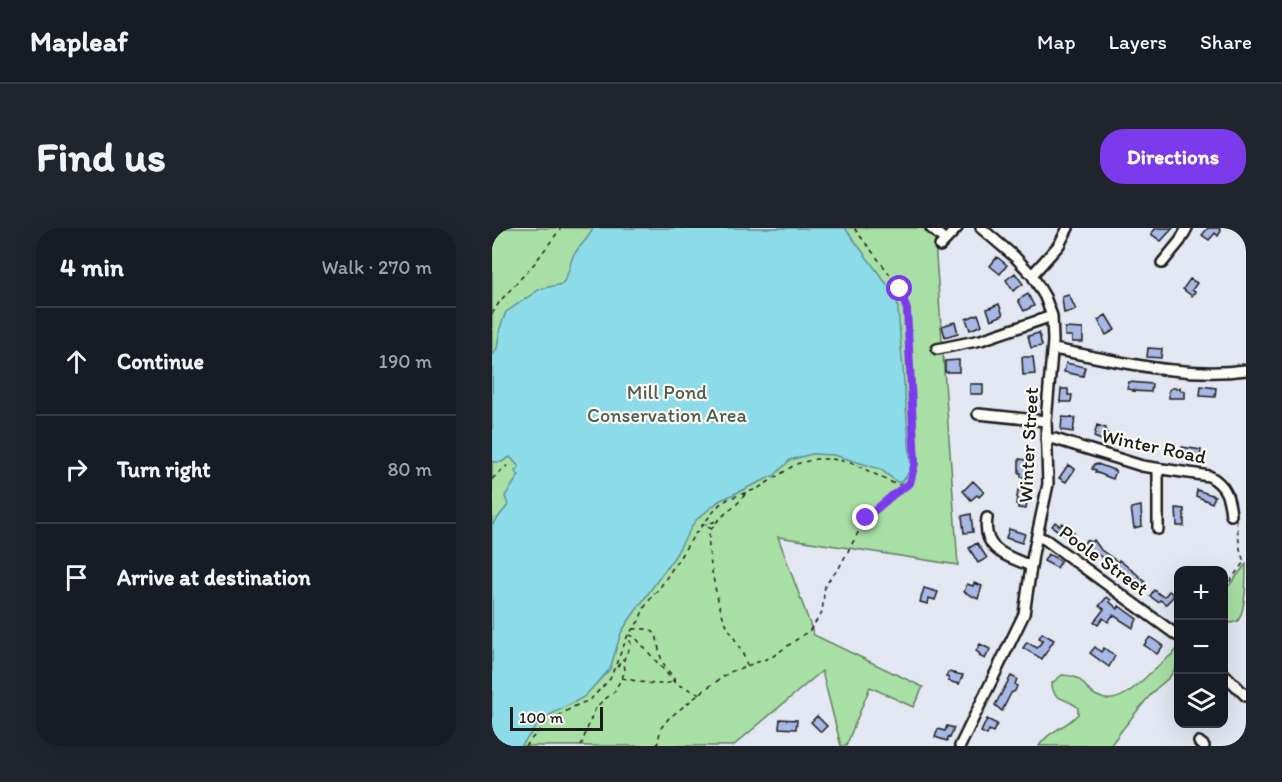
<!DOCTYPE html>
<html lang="en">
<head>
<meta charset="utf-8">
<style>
  body { margin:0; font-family:Itim,sans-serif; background:#20242c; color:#f1f3f6 }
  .controls { position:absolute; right:18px; bottom:18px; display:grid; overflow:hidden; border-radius:12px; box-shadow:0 6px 24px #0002 }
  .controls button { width:54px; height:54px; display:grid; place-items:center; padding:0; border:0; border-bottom:2px solid #363941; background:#171b24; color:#f1f3f6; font:30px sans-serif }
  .scale { position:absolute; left:18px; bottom:15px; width:93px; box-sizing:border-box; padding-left:6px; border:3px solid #1c1c1c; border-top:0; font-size:16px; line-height:21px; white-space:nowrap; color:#1c1c1c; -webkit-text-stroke:4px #fdfcf7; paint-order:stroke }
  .stop { position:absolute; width:18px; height:18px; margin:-14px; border:4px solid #7c3aed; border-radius:50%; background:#fff }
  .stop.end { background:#7c3aed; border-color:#fff; box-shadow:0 2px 6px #0008 }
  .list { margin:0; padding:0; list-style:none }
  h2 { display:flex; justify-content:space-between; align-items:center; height:78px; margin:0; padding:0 24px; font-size:26px }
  h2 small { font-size:20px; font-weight:400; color:#9ea1a6 }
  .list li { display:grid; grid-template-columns:39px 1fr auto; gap:18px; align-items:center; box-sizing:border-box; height:108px; padding:0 24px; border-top:2px solid #363941 }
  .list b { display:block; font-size:22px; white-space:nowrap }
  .list em { font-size:20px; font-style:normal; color:#9ea1a6 }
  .icon { flex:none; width:33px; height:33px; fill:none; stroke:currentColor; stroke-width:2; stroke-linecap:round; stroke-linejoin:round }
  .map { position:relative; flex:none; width:754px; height:518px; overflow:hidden; border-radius:24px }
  header { display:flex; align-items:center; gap:36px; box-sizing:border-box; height:84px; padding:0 30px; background:#171b24; border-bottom:2px solid #363941 }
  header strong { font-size:28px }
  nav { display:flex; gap:33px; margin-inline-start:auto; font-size:21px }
  .intro { display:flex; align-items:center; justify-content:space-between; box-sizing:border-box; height:144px; padding:0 36px }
  h1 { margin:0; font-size:42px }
  .button { padding:15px 27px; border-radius:24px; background:#7c3aed; color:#fff; font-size:21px; font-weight:700 }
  main { display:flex; gap:36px; padding:0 36px }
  aside { flex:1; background:#171b24; border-radius:24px; box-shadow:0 6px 24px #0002 }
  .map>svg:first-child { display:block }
  .green { fill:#a7dfa4; stroke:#627e60; stroke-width:1.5 }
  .water { fill:#8cdbe9; stroke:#5f8f97; stroke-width:1.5 }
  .building { fill:#a7b7e6; stroke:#1c1c1c; stroke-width:1.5 }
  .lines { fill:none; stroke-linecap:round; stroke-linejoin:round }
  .minor-casing { stroke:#1c1c1c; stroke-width:14 }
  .path { stroke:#1c1c1c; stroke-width:1.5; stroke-dasharray:4.5 4.5; stroke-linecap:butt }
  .minor { stroke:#fdfcf7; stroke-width:9 }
  .route { stroke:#7c3aed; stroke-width:8 }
  .labels { text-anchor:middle; stroke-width:4.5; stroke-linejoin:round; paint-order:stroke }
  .park-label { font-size:20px; fill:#4d604c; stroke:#fdfcf7 }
  .street-label { font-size:20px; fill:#1c1c1c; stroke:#fdfcf7 }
</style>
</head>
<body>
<header>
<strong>Mapleaf</strong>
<nav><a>Map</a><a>Layers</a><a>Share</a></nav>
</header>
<div class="intro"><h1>Find us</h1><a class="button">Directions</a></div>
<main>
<aside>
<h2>4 min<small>Walk · 270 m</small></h2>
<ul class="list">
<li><svg class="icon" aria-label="ahead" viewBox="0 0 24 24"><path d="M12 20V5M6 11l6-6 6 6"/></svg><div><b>Continue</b></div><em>190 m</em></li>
<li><svg class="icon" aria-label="right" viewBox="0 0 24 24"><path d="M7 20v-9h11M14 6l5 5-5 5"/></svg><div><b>Turn right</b></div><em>80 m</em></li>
<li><svg class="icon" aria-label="arrive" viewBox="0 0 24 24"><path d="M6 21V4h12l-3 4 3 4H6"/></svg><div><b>Arrive at destination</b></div></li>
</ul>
</aside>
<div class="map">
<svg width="754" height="518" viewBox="0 0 754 518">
  <rect width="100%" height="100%" fill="#e3e7f2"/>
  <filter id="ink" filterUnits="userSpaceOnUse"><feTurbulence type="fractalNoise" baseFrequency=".0167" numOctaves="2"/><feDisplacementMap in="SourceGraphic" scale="12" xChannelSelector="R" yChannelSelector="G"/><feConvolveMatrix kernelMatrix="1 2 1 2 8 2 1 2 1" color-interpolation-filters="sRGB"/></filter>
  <g filter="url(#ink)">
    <path class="green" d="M0 0H442L466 337 286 309 322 407 431 459 421 479 378 459 354 518H349L330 443 241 518H0Z
      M754 336C754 352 754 380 746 393L739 395 732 394V364Z
      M686 420C687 430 685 439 679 447 675 453 667 457 662 463 647 480 632 499 618 518H547C556 503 575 499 586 486V480C576 469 560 474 560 455L570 447C595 448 589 460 605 468 628 481 649 452 665 439 672 432 680 428 686 420Z"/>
    <path class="water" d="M101 0H353L405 70 419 239 414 249 409 254H405L388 241 342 227 320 226 298 232 283 247 227 273 203 293 183 328 135 395 129 405 118 441 92 469 50 491 29 518H0V297L16 277 13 268 27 247 23 243 27 239 18 229 10 234H0V129L5 120 8 100 14 84 48 61 70 56C79 45 76 38 81 28 86 19 97 11 101 0Z"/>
    <path class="building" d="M664 0H681L669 13 659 6Z
      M716 0H727L729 3 726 8 723 5 717 12 710 7Z
      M505 29 515 37 508 46 498 38Z
      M523 45 531 56 521 63 514 52Z
      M698 51 705 55 700 62 703 64 700 68 691 61Z
      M536 66 542 78 532 83 526 72Z
      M577 67 584 82 572 85 570 69Z
      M507 76 511 87 499 92 495 81Z
      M486 86 490 97 478 102 474 91Z
      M614 87 623 102 614 107 606 92Z
      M463 94 466 105 453 109 450 98Z
      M573 100 591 101V114H580V108H573Z
      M547 105 550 118 539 120 536 108Z
      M656 120 670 121 669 130 655 129Z
      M530 129H541L543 146 531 147Z
      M467 132V144H453V133Z
      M574 135 593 139 591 148 572 144Z
      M637 154 660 156 659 164 641 163 642 162 635 161Z
      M478 156H491V166H478Z
      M709 158 724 160 723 169 708 168Z
      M680 160H688L689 163H693V170H677V162Z
      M569 161H576V167H580L579 174H568Z
      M570 189 583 190 581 204 569 202Z
      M605 197 614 200 613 204 617 206 614 214 602 209Z
      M690 219 709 222 708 230 695 228V225L689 224Z
      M527 231 536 232V235L538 236V249H529V245H527Z
      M602 236 606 237V236L624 243 621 251 603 244 604 242 600 241Z
      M576 237 583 241 574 254 567 250Z
      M481 253 492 264 487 269 485 267 479 272 471 263Z
      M526 262 535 263 534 267H536L534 281 526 280V276H524Z
      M705 262 723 268 720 275 704 268Z
      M649 278 650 298 642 300 639 280Z
      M684 280 692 281V298H685Z
      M479 286 481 304 472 305 470 288Z
      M563 294 568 298 570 295 582 304 579 309 570 306 560 298Z
      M517 301 533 306 530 315 514 310Z
      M594 312 600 314 602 312 609 322 626 334 627 332 646 347 653 354 648 361 640 355 642 352 629 342 621 337 619 340 610 334 612 331 602 324 600 326 590 319Z
      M485 315 495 330 486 335 477 320Z
      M556 326 569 333 565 340 552 333Z
      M482 355 490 358 486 371 472 364 475 356 481 358Z
      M432 360 446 364 443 372 437 370 436 376 428 374Z
      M662 362 670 368H673L677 363 681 366V369L674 376 668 372 666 374 658 368Z
      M615 369 619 372 618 374 626 381 627 378 645 391 641 400 621 387 616 394 611 390 606 397 602 394 612 381 607 378Z
      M550 405 562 412 550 431 531 420 535 414 545 420 551 412 547 410Z
      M658 409 671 418 665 426 652 417Z
      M488 416 498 421 493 431 487 428 488 426 484 423Z
      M603 419 609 424 612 420 623 428 617 439 598 425Z
      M456 444 471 447 467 456 456 453 457 450 454 449Z
      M519 448 525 451 523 456 525 458 523 463 519 465 510 483 503 477Z
      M325 488 335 498 329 504 319 494Z
      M288 491 305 492 304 501 287 500Z
      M495 491 505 496 501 504 497 502 495 507 489 504Z
      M455 498 462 500 458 510 456 509 455 513 443 509 446 501 453 503Z"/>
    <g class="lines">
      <defs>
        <path id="minor" d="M439 0 453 12
          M448 18 465 0
          M670 35 688 13 695 0
          M540 47 567 17 576 0
          M445 121 489 112 560 88
          M561 121C624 132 689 151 754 142
          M486 186 554 193
          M554 211H563L650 238 717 248C734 257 737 269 739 287
          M666 241V301
          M495 290C490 323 515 328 539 338
          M545 308 554 312 686 408
          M732 446 754 468
          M707 514 712 518
          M468 518 532 386 541 326 556 256 554 193 561 113 560 88 553 69 540 47 523 29 489 0"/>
      </defs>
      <use href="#minor" class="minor-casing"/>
      <path class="path" d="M0 86 8 73 42 36 69 0
        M0 251 16 237
        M253 266C244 281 225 288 218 304 213 315 224 368 229 382 234 401 249 417 255 437
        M220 301 211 297 225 293
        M732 361 752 334 748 321 744 291
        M141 401C174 398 161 415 171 434 174 442 181 447 184 455
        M137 407 143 409 184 456 208 466
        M125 439 131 431
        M130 450C145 453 166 459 180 454
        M33 518 53 496 83 478 98 472 118 451 136 407 147 393 152 380 161 367 167 361 203 306 228 276 238 270 265 261 304 236 324 231H339L358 234 405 257 418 255 423 235V222L413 75 406 57 362 0
        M89 518 101 485 106 477 122 464 133 444 132 431 139 417 137 408
        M165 518 169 500 177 490 215 460 238 444 280 429 318 402 330 385 333 357 347 340 374 290 415 257"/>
      <use href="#minor" class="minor"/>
    </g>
  </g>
  <g class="lines" filter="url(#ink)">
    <path class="route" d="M374 290 402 266 418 255 423 235 415 82 408 61"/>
  </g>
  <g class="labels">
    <g class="park-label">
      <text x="175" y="171">Mill Pond<tspan x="175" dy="23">Conservation Area</tspan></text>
    </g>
    <g class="street-label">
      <text transform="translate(536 217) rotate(-87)" y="7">Winter Street</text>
      <text transform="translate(662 218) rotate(12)" y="7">Winter Road</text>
      <text transform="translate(612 332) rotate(36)" y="7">Poole Street</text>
    </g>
  </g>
</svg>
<div class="controls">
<button>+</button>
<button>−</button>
<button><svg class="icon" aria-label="layers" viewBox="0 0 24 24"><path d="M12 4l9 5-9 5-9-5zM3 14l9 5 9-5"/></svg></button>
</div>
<div class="scale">100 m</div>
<div class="stop" style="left:408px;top:61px"></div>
<div class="stop end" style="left:374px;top:290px"></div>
</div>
</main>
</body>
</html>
